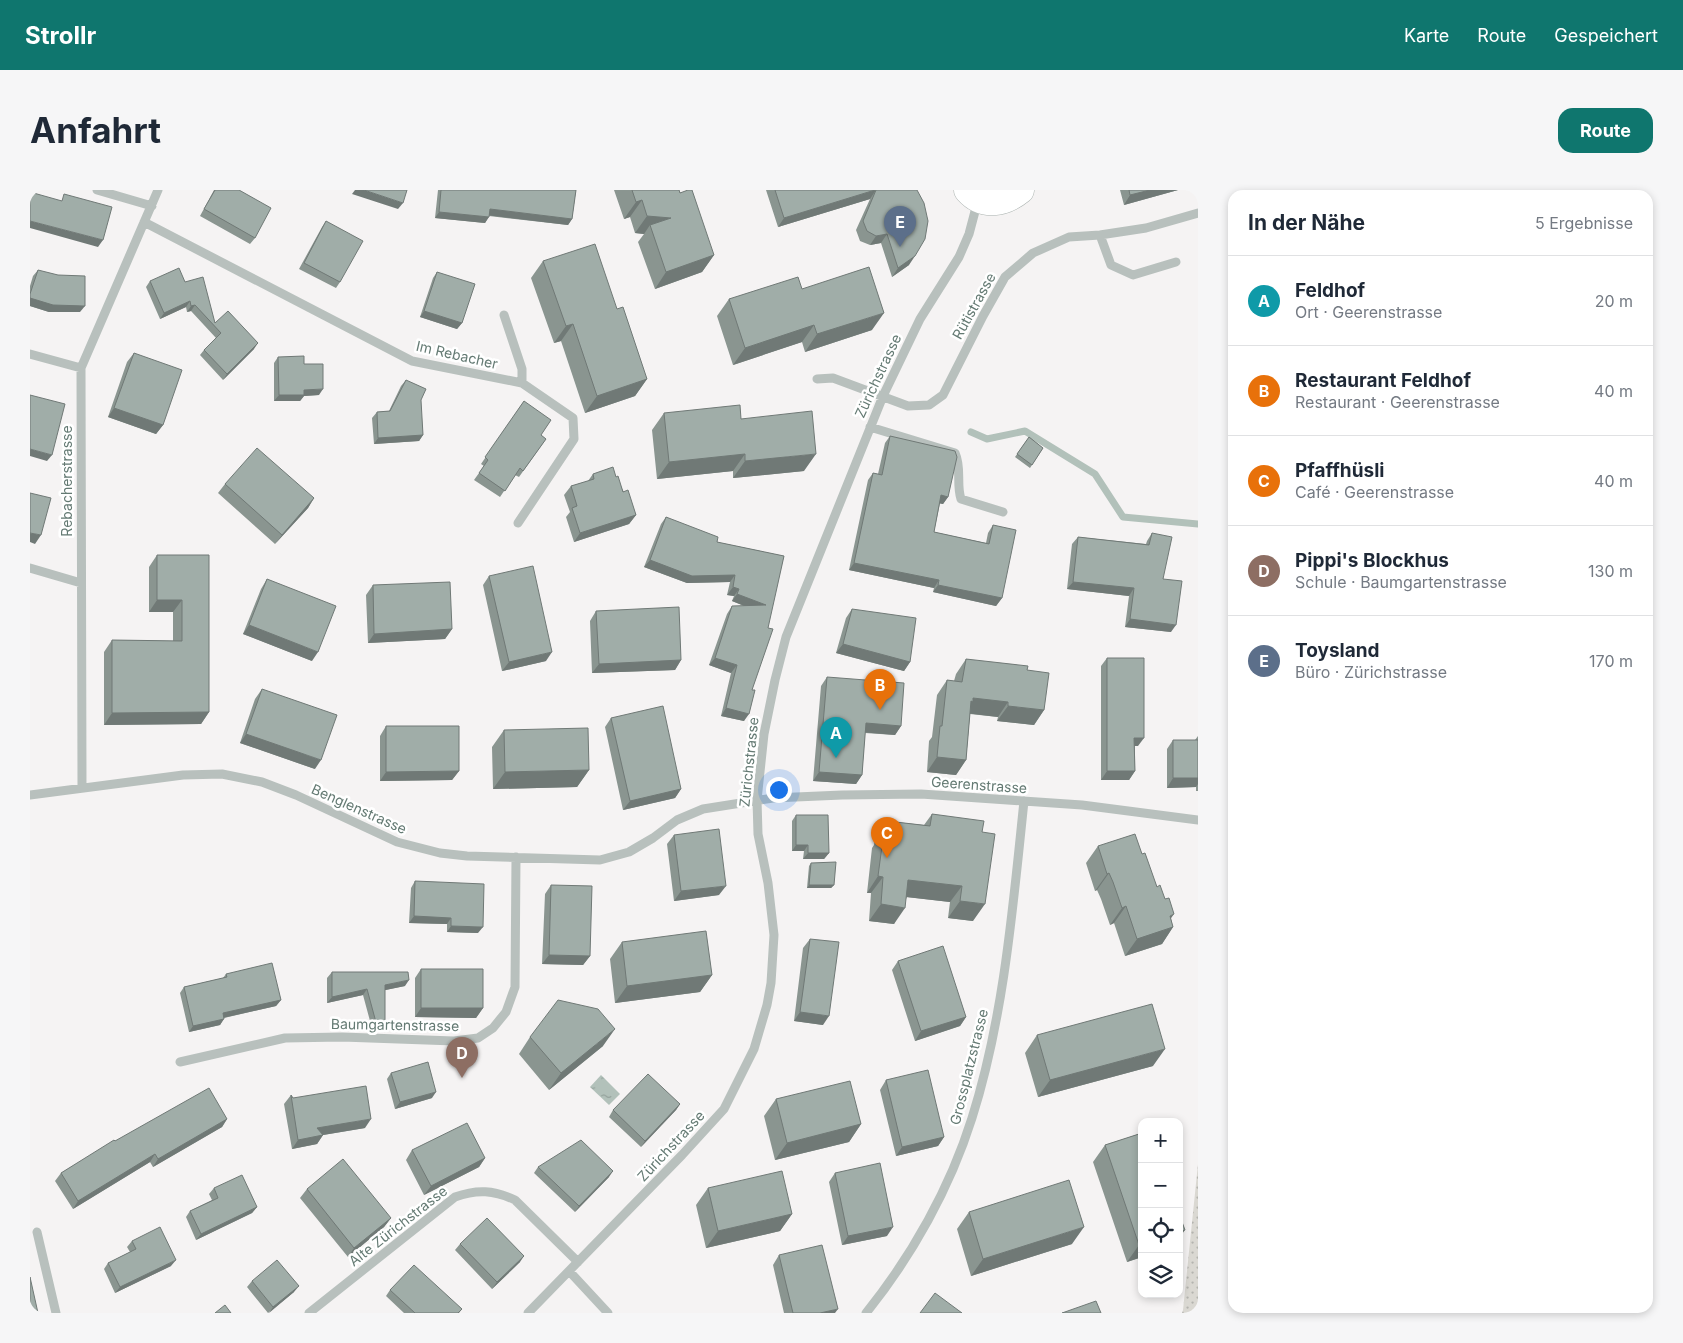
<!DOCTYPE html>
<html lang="de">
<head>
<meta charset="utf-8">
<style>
  body { margin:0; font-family:Inter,sans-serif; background:#f6f6f7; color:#1f2937 }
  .controls { position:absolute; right:15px; bottom:15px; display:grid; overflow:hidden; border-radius:10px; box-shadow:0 2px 8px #0003 }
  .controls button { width:45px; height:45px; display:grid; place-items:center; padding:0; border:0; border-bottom:1px solid #e0e1e3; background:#fff; color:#1f2937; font:25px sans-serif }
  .you { position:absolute; left:748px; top:599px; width:18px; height:18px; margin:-12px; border:4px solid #fff; border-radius:50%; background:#1a73e8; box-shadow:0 0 0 8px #1a73e833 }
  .badge { display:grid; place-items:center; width:32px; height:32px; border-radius:50%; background:#0f766e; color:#fff; font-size:16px; font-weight:700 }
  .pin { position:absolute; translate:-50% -41px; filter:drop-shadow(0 1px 2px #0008) }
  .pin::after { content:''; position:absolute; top:26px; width:18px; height:15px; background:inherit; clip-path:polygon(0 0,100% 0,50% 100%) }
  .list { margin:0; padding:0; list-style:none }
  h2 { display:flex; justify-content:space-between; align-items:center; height:65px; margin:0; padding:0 20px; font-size:21px }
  h2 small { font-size:16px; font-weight:400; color:#747a83 }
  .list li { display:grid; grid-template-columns:32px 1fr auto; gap:15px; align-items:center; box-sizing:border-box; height:90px; padding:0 20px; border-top:1px solid #e0e1e3 }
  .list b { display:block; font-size:19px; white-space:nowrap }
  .list p { margin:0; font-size:16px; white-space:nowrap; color:#747a83 }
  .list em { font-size:16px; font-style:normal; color:#747a83 }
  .icon { flex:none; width:28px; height:28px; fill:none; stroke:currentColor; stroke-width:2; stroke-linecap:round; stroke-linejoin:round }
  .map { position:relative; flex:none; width:1168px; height:1123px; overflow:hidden; border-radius:15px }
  header { display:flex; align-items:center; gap:30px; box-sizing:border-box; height:70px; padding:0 25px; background:#0f766e; color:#fff }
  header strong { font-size:24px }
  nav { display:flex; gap:28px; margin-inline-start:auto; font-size:18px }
  .intro { display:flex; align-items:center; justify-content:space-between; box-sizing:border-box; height:120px; padding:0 30px }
  h1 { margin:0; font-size:35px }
  .button { padding:12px 22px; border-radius:15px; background:#0f766e; color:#fff; font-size:18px; font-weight:700 }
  main { display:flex; gap:30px; padding:0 30px }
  aside { flex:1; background:#fff; border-radius:15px; box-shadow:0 2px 8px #0003 }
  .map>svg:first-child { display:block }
  .grass { fill:url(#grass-dots) }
  .water { fill:url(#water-ripples) }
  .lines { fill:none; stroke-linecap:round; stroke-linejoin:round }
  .stream { stroke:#b2c1ba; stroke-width:7 }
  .major-casing { stroke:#abb3b0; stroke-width:29 }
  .minor { stroke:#b8c0bd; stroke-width:9 }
  .major { stroke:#fff; stroke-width:28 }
  .wall { fill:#8a9590 }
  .shaded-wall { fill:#707976 }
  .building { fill:#a0ada8; stroke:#707976 }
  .labels { text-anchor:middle; stroke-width:5; stroke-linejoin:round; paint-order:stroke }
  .street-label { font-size:14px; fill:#647a73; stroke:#fff }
</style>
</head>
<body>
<header>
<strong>Strollr</strong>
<nav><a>Karte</a><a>Route</a><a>Gespeichert</a></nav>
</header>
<div class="intro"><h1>Anfahrt</h1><a class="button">Route</a></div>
<main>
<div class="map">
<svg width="1168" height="1123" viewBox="0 0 1168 1123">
  <defs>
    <pattern id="grass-dots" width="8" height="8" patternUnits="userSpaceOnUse" patternTransform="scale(1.25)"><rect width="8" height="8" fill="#dad8d2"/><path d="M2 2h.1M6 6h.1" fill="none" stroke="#b4b4af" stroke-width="1.8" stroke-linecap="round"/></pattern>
    <pattern id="water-ripples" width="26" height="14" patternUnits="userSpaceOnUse" patternTransform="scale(1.25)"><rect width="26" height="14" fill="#b2c1ba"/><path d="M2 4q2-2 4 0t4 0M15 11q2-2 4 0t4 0" fill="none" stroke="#94a29c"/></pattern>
  </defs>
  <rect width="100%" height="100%" fill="#f5f3f3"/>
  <path class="grass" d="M1168 974V1123H1152L1153 1120Z"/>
  <path class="water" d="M571 885 590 904 579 915 560 897Z"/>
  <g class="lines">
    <path class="stream" d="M941 242 957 249 995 241 1065 284 1093 327 1168 334"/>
    <defs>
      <path id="major" d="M938 0C953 17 974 13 990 0"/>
    </defs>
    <use href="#major" class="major-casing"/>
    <path class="minor" d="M67 0 122 16
      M114 32 382 171 492 193 543 228 544 249 488 333
      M1070 45 1081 75 1103 85 1146 72
      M474 125 492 179V193
      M0 164 51 178
      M787 189 803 188 878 216 899 215 913 205 953 126 975 87 1003 63 1039 47 1070 45 1116 38 1168 23
      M840 237 925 263C932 278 926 294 931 309L973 322
      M0 378 51 393
      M52 598 51 178 128 0
      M0 605 153 585 192 584 232 592 266 605 367 652 410 663 437 666 570 670 599 662 623 648 647 630 673 619 743 608 812 605 891 604 1052 615 1168 630
      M150 872 255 848 312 847 424 851 448 848 463 838 476 822 485 797 486 667
      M7 1042 26 1123
      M539 1081 578 1123
      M279 1123 425 1007C447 999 464 1000 485 1010L548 1072
      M498 1123 652 965 694 919 724 859 737 815 741 793 744 745 738 693 728 644 727 610 734 544 745 490 756 447 853 206 890 129 929 67 939 44 948 10
      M836 1123C882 1066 920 998 942 928 974 827 983 716 994 611"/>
    <use href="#major" class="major"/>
  </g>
  <path class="wall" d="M184 0H209L225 48 220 54 170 26Z
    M408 0H546L542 29 538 35 459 26 455 33 405 28Z
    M584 0H649L684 65 672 82 625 99 608 52 614 44 605 43 600 27 594 29Z
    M736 0H887L879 75 862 87 851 53 840 55 830 51 826 40 840 9 748 37Z
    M1090 0H1148L1094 15Z
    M296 31 310 92 306 98 269 79 292 37Z
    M513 71 617 189 605 206 555 223 531 151 524 153 501 88Z
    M8 80 50 122H19L0 116V96L3 86Z
    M407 82 432 133 427 139 390 127 403 88Z
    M120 91 155 92 185 133 224 159 193 190 170 165 174 160 186 148 161 121 157 122 156 117 130 129 116 97Z
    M772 99 842 140 775 162 772 152 703 175 687 126 699 109Z
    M104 163 133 235 126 244 78 227 97 172Z
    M248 167 289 205 274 206 270 211H244V173Z
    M376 190 393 245 389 251 344 254 342 228 347 222 359 221 371 196Z
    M494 211 511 245 516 249 489 287 485 285 470 307 444 290 454 276 451 274Z
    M634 223 711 229 774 281 703 288V281L627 289 622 240Z
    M860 246 918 307 913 314 910 313 904 342 956 353 958 343 963 335 972 408 966 416 903 402 904 398 819 380 838 290 843 283 848 284 855 253Z
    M999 247 1013 258 1000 278 985 267Z
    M563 284 586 287 606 325 599 334 544 352 536 327 540 322 534 305 541 296 558 291Z
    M195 294 284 308 278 318 245 354 188 303Z
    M636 327 687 352 754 366 714 531 691 526 701 483 679 475 697 424 702 416H714L702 411 704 406 697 405 700 392 657 393 614 377 631 334Z
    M1122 343 1133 389 1141 442 1095 437 1099 406 1037 399 1042 354 1048 347 1116 354 1117 351Z
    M127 365H179V522L171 534 74 535V462L82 450 143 451V422H119V377Z
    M459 386 516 471 472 481 453 395Z
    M237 389 282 471 213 444 231 399Z
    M343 395 422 439 415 449 338 453 336 405Z
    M822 419 880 472 874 481 806 463 816 428Z
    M566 421 651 470 645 480 562 483 560 431Z
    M1077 468 1108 556H1105V581L1099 590H1071V476Z
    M936 469 997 480 1014 520 1004 535 967 531 968 527 940 524 936 570 926 585 897 582 899 551 902 547 907 505 917 490 924 491 926 484Z
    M797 487 871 536 865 545 835 543 832 585 826 594 783 591 791 496Z
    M232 499 285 579 210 553 225 509Z
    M581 528 651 599 645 608 593 620 575 537Z
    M356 536 429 581 422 590 350 591V546Z
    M474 540 559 580 547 597 463 599 462 557Z
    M1168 546V601H1166V597L1137 598V559L1143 550H1165Z
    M902 624 952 642 943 731 918 728 920 712 877 707 864 734 839 731 841 703H837L842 658 844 655 845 647 857 631 894 635Z
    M766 625 799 663 794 669H773L774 661H762V631Z
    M644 645 689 705 644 711 637 654Z
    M1068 656 1112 664 1127 697 1141 729 1143 737 1132 754 1095 766 1084 733 1080 735 1071 709 1067 700 1065 701 1056 673Z
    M781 673 804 695 801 698H777L779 676Z
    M385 691 448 743 417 742V734L379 733 381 698Z
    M521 695 560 766 553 775 512 774 515 704Z
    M780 749 793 835 764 831 773 758Z
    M592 752 682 785 670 802 585 813 580 769Z
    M868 771 936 827 930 836 885 851 862 780Z
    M391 779 453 818 446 828 385 827V788Z
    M302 782 375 796 355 800 351 842H343L333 805 297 813V788Z
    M196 784 251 810 246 816 194 828 190 835 159 842 150 803 154 797 193 788Z
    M1007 845 1123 876 1008 907 995 863Z
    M500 847 573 856 519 900 489 864Z
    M361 883 402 908 365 919 357 889Z
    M856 890 914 947 908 956 866 966 850 900Z
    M261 905 263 908 335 938 293 945 287 954 262 959 254 914Z
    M746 909 831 934 819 952 745 970 734 926Z
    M650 914 646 920 611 957 579 927 583 920Z
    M197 929 192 937 123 977 120 972 43 1019 25 991 31 983 85 951Z
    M1112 943V1067L1097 1072 1063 972 1075 955Z
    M382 960 455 968 449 977 394 1005 376 970Z
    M508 977 579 987 545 1022 504 983Z
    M805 983 857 1046 812 1055 799 992Z
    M184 998 227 1017 222 1023 166 1050 156 1027 160 1021 182 1010 179 1004Z
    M678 998 762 1024 750 1041 676 1058 666 1015Z
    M277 999 361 1028 354 1037 318 1067 270 1008Z
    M939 1022 1042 1054 941 1086 927 1039Z
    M102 1051 141 1076 85 1103 74 1079 78 1073 100 1062 97 1057Z
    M430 1054 490 1072 462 1099 425 1060Z
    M749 1065 805 1123H754L743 1075Z
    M222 1091 264 1102 238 1123 217 1097Z
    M360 1100 432 1119 429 1123H374L356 1106Z"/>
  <path class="shaded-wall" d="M325 0H334L373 13 368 19 322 4Z
    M846 0 840 9 748 37 754 28Z
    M1120 0H1148L1094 15 1100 5Z
    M612 10 600 27 594 29 606 12Z
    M460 19 542 29 538 35 456 25Z
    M409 22 459 27 455 33 405 28Z
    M617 26 641 28 620 35 614 44 605 43Z
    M0 31 73 50 68 57 0 38Z
    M857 44 851 53 840 55 846 46Z
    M684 65 672 82 625 99 636 82Z
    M885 66 879 75 862 87 868 78Z
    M0 108 55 116 50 122H19L0 116Z
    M160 111 156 117 130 129 134 123Z
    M165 115 161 121 157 122 161 116Z
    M394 121 432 133 427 139 390 127Z
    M854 123 842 140 775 162 787 144Z
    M543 134 531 151 524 153 536 136Z
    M784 135 772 152 703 175 715 158Z
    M228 153 224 159 193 190 197 184Z
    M617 189 605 206 555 223 567 206Z
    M293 199 289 205 274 206 270 211H244L249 205 274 200Z
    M84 218 133 235 126 244 78 227Z
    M393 245 389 251 344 254 348 248Z
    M0 259 22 265 17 271 0 266Z
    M715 264 703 281 627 289 639 272Z
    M786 264 774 281 703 288 715 271Z
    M911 305 918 307 913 314 906 313Z
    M284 308 278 318 245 354 252 345Z
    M606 325 599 334 544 352 550 343Z
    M0 343 11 345 5 354 0 352Z
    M620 370 705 385 700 392 657 393 614 377Z
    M824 373 909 390 904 398 819 380Z
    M1043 392 1104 398 1099 406 1037 399Z
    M908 395 972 408 966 416 903 402Z
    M703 397 709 399 704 406 697 405Z
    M707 404 736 415 730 422 702 411Z
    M127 410H152L143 422H119Z
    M1100 429 1146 435 1141 442 1095 437Z
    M219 435 288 462 282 471 213 444Z
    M422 439 415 449 338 453 344 444Z
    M813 454 880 472 874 481 806 463Z
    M522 462 516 471 472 481 479 472Z
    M685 468 707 475 701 483 679 475Z
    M651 470 645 480 562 483 569 474Z
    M943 508 978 512 968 527 935 523Z
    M978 516 1014 520 1004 535 967 531Z
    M696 518 719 524 714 531 691 526Z
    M179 522 171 534 74 535 82 523Z
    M836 533 871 536 865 545 830 542Z
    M216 544 291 570 285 579 210 553Z
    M1104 548H1114L1108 556H1099Z
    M907 567 936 570 926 585 897 582Z
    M559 580 547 597 463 599 475 582Z
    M429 581 422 590 350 591 356 582Z
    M1077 581H1105L1099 590H1071Z
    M789 582 832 585 826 594 783 591Z
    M1143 588H1168V594L1166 597 1137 598Z
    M651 599 645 608 593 620 600 611Z
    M766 655H778L774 661H762Z
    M778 663H799L794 669H773Z
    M1079 683 1067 700 1065 701 1077 684Z
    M848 686 853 687 841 703H837Z
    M878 690 932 696 920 712 867 706Z
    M779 695H804L801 698H777Z
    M696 696 689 705 644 711 651 701Z
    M930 711 955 714 943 731 918 728Z
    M851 714 875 718 864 734 839 731Z
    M1096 716 1084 733 1080 735 1092 718Z
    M1144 724 1132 741 1143 737 1132 754 1095 766 1107 749 1140 726Z
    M384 726 421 728 417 734 379 733Z
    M421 736 453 737 448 743 417 742Z
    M519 765 560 766 553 775 512 774Z
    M682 785 670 802 585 813 597 796Z
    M379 790 375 796 351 801 355 795Z
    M337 799 333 805 297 813 302 807Z
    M251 810 246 816 188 829 193 823Z
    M391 818H453L446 828 385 827Z
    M770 822 799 826 793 835 764 831Z
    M936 827 930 836 885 851 891 841Z
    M194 829 190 835 159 842 163 836Z
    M347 836H355L351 842H343Z
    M585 839 573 856 519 900 531 883Z
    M1135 859 1123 876 1008 907 1020 890Z
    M406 902 402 908 365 919 370 912Z
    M650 914 646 920 611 957 615 951Z
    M197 929 192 937 123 977 128 969Z
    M341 929 335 938 281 947 287 938Z
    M831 934 819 952 745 970 757 953Z
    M293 945 287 954 262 959 268 950Z
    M914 947 908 956 866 966 872 957Z
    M125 964 120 972 43 1019 48 1011Z
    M455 968 449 977 394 1005 401 996Z
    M583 981 579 987 545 1022 549 1016Z
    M227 1017 222 1023 166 1050 171 1044Z
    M762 1024 750 1041 676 1058 688 1041Z
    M361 1028 354 1037 318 1067 324 1058Z
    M863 1037 857 1046 812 1055 818 1046Z
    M1054 1037 1042 1054 941 1086 953 1069Z
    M1155 1040 1149 1048V1042Z
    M1112 1054V1067L1097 1072 1109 1055Z
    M494 1066 490 1072 462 1099 467 1092Z
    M146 1070 141 1076 85 1103 90 1097Z
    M269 1096 264 1102 239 1123 243 1117Z
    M808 1119 805 1123H790Z"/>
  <path class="building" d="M185 0H209L241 18 225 48 174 19Z
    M334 0H377L373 13Z
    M411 0H546L542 29 460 19 459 27 409 22Z
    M602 0H649L650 3 658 0H662L684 65 636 82 620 35 641 28 617 26 612 10 606 12Z
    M745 0H845L754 28Z
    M846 0H887L894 13 898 31 895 49 885 66 868 78 857 44 846 46 837 41 833 31Z
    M1099 0H1120L1100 5Z
    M0 2 32 11 34 4 82 17 73 50 0 31Z
    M296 31 333 51 310 92 274 73Z
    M565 54 587 119 593 117 617 189 567 206 543 134 536 136 513 71Z
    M839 77 854 123 787 144 784 135 715 158 699 109 768 87 772 99Z
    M149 78 155 92 173 87 185 133 198 121 228 153 197 184 174 160 191 143 165 115 161 116 160 111 134 123 120 91Z
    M8 80 28 85 55 86V116L23 115 0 108V104Z
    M407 82 445 94 432 133 394 121Z
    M104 163 152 180 133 235 84 218Z
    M274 166V174H293V199L274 200V205H249L248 167Z
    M376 190 396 199 391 210 393 245 348 248 347 222 360 221Z
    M0 205 35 214 22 265 0 259Z
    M494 211 521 230 511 245 516 249 493 281 490 278 475 301 449 283 458 270 455 267Z
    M710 215 711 229 782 221 786 264 715 271V264L639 272 634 223Z
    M860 246 925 261 927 267 918 307 911 305 904 342 959 354 963 335 986 340 972 408 908 395 909 390 824 373 843 283 852 285Z
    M999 247 1013 258 1002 275 987 264Z
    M227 258 284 308 252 345 195 294Z
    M583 277 586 287 588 286 593 302 598 300 606 325 550 343 542 318 547 316 541 296 564 289 563 284Z
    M0 303 21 308 11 345 0 343Z
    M636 327 688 347 687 352 754 366 738 438 743 439 722 500H725L719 524 696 518 707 475 685 468 702 416 736 415 707 404 709 399 703 397 705 385 662 386 620 370Z
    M1122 343 1142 347 1133 389 1152 391 1146 435 1100 429 1104 398 1043 392 1048 347 1119 355Z
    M127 365H179V522L82 523V450L152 451V410H127Z
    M503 376 522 462 479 472 459 386Z
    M237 389 306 416 288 462 219 435Z
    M420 392 422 439 344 444 343 395Z
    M649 417 651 470 569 474 566 421Z
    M822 419 886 428 880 472 813 454Z
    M1077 468H1114V548H1104L1105 581H1077Z
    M936 469 998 476 997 480 1019 483 1014 520 978 516V512L943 508V512L941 511 936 570 907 567 910 536H912L917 490 932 492Z
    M797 487 874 493 871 536 836 533 832 585 789 582Z
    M232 499 307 525 291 570 216 544Z
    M633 516 651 599 600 611 581 528Z
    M356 536H429V581L356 582Z
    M558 538 559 580 475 582 474 540Z
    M1143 550H1168V588H1143Z
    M902 624 954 631 952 642 965 644 955 714 930 711 932 696 878 690 875 718 851 714 853 687 848 686 854 641 855 642 857 631 900 636Z
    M766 625H798L799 663H778V655H766Z
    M689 639 696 696 651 701 644 645Z
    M1105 644 1112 664 1115 663 1127 697 1130 695 1135 709 1139 708 1144 724 1140 726 1143 737 1107 749 1096 716 1092 718 1083 692 1079 683 1077 684 1068 656Z
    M806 672 804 695H779L781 673Z
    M385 691 454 694 453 737 421 736V728L384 726Z
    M521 695 562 696 560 766 519 765Z
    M676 741 682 785 597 796 592 752Z
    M780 749 809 752 799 826 770 822Z
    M913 756 936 827 891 841 868 771Z
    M242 773 251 810 193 823 194 829 163 836 154 797 197 787 196 784Z
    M391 779H453V818H391Z
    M302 782H378L379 790 355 795V836H347L337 799 302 807Z
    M528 810 568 819 585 839 531 883 500 847Z
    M1122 814 1135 859 1020 890 1007 845Z
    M398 872 406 902 370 912 361 883Z
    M898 880 914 947 872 957 856 890Z
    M618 884 650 914 615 951 583 920Z
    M820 891 831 934 757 953 746 909Z
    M336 896 341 929 287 938 293 945 268 950 261 905 263 908Z
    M179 898 197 929 128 969 125 964 48 1011 31 983 84 950 85 951Z
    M437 933 455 968 401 996 382 960Z
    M1112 943V1054L1109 1055 1075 955Z
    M551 950 583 981 549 1016 508 977Z
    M313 969 361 1028 324 1058 277 999Z
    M850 973 863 1037 818 1046 805 983Z
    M752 981 762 1024 688 1041 678 998Z
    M212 985 227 1017 171 1044 160 1021 188 1008 184 998Z
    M1039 990 1054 1037 953 1069 939 1022Z
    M1149 1024 1155 1040 1149 1042Z
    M457 1028 494 1066 467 1092 430 1054Z
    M130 1037 146 1070 90 1097 78 1073 106 1059 102 1051Z
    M792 1055 808 1119 790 1123H763L749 1065Z
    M247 1070 269 1096 243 1117 222 1091Z
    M384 1075 432 1119 428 1123H385L360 1100Z
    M0 1087 8 1123H0Z
    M905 1103 932 1123H890Z
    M1066 1111 1071 1123H1032Z
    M195 1115 201 1123H185Z"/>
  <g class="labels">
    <g class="street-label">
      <text transform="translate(944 116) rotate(-61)" y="5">Rütistrasse</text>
      <text transform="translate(427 165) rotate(13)" y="5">Im Rebacher</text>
      <text transform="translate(848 186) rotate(-65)" y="5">Zürichstrasse</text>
      <text transform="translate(37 291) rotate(-90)" y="5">Rebacherstrasse</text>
      <text transform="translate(719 572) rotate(-84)" y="5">Zürichstrasse</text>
      <text transform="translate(949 595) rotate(4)" y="5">Geerenstrasse</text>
      <text transform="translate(329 619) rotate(24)" y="5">Benglenstrasse</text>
      <text transform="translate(365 835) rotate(1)" y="5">Baumgartenstrasse</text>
      <text transform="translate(939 877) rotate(-76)" y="5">Grossplatzstrasse</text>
      <text transform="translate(641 956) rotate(-47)" y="5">Zürichstrasse</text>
      <text transform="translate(368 1036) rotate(-38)" y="5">Alte Zürichstrasse</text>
    </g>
  </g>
</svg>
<div class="controls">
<button>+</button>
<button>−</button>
<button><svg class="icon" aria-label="locate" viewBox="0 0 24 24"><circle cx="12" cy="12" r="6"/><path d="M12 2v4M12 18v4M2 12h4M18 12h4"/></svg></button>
<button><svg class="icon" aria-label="layers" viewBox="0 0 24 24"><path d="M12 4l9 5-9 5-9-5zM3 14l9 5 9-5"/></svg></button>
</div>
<div class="you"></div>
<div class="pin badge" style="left:806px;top:568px;background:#0f9aa8">A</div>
<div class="pin badge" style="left:850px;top:520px;background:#e8710a">B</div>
<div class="pin badge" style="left:857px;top:668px;background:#e8710a">C</div>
<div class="pin badge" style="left:432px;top:888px;background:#8d6e63">D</div>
<div class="pin badge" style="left:870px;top:57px;background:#5c6f8a">E</div>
</div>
<aside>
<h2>In der Nähe<small>5 Ergebnisse</small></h2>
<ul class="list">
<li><span class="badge" style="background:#0f9aa8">A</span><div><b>Feldhof</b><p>Ort · Geerenstrasse</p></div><em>20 m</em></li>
<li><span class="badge" style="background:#e8710a">B</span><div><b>Restaurant Feldhof</b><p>Restaurant · Geerenstrasse</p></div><em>40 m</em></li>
<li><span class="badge" style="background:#e8710a">C</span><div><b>Pfaffhüsli</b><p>Café · Geerenstrasse</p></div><em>40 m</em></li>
<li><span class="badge" style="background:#8d6e63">D</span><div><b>Pippi's Blockhus</b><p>Schule · Baumgartenstrasse</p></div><em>130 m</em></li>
<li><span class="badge" style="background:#5c6f8a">E</span><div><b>Toysland</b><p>Büro · Zürichstrasse</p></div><em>170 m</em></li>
</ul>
</aside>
</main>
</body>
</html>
